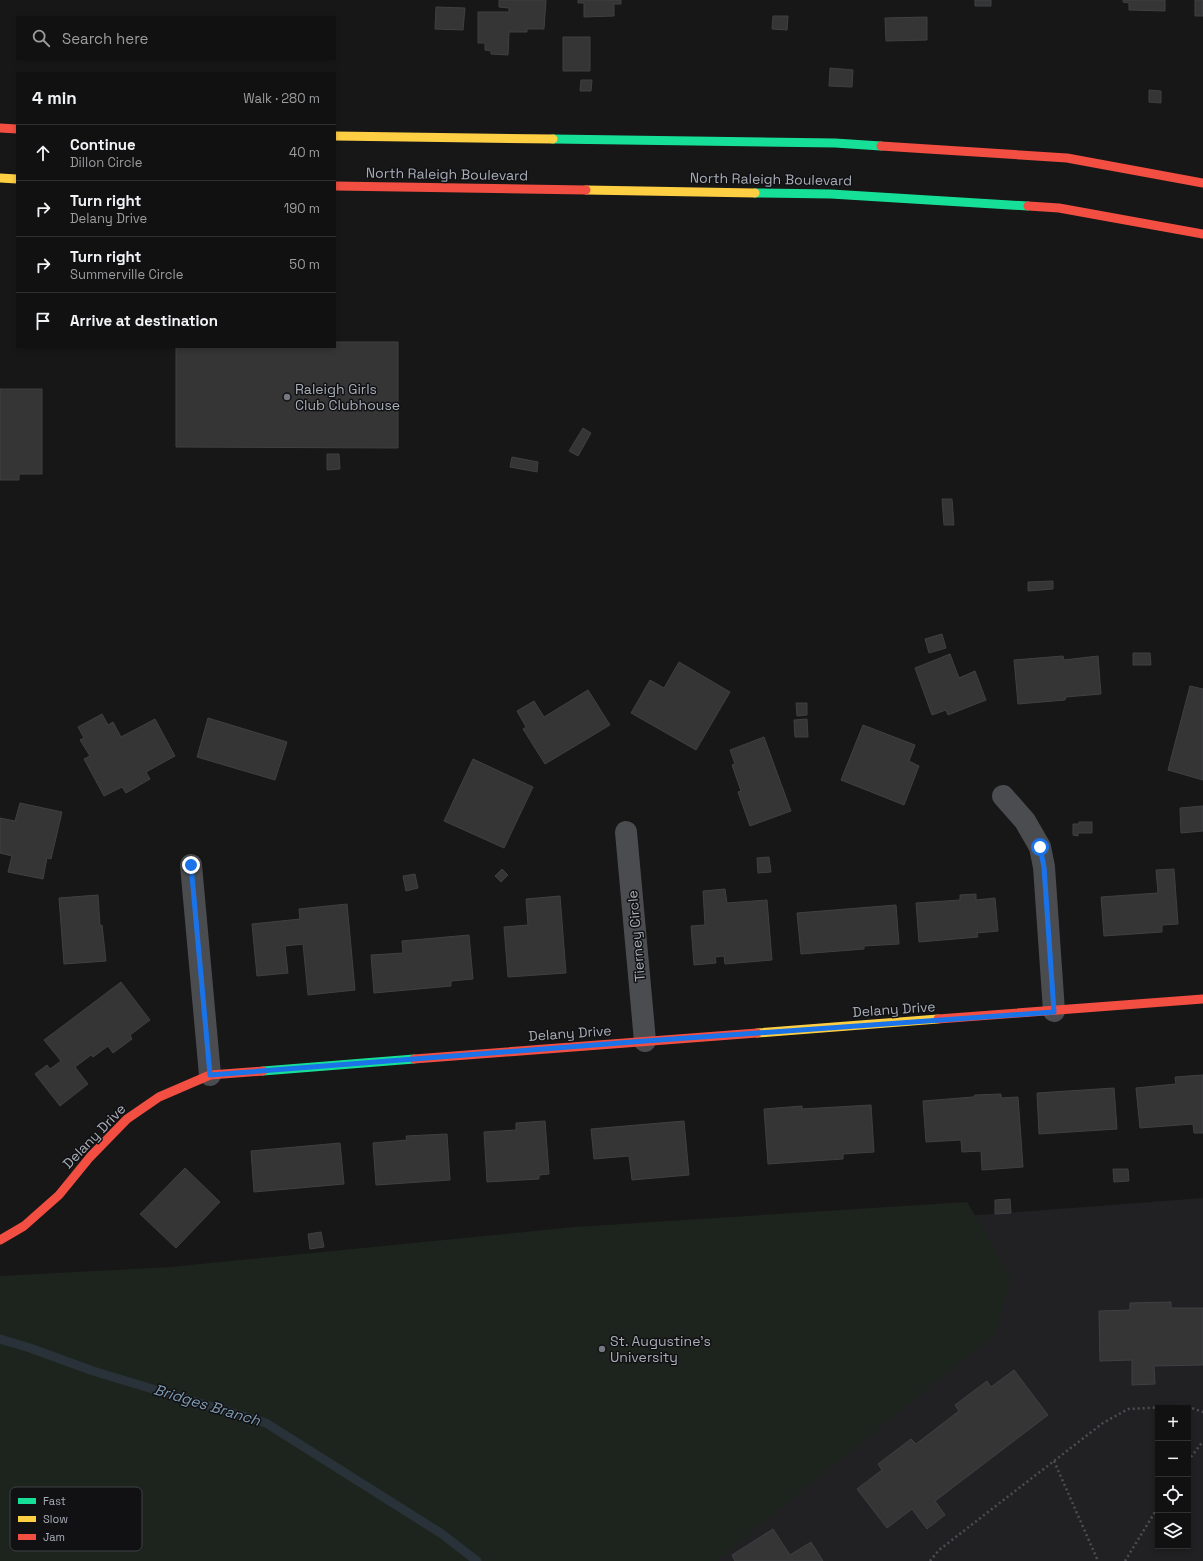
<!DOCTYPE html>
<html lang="en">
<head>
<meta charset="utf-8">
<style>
  body { margin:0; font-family:"Space Grotesk",sans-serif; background:#1a1a1a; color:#f1f3f6 }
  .controls { position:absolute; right:12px; bottom:12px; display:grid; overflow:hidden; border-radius:0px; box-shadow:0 2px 6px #0003 }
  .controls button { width:36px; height:36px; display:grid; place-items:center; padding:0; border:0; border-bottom:1px solid #303131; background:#111; color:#f1f3f6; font:20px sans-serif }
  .stop { position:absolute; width:12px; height:12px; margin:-9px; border:3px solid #1a73e8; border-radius:50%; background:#fff }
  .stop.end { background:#1a73e8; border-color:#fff; box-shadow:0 1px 4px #0008 }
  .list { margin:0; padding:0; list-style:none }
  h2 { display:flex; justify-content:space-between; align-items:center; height:52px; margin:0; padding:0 16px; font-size:17px }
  h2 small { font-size:13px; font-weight:400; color:#9c9d9f }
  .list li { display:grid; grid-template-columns:26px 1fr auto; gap:12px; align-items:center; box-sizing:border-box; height:56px; padding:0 16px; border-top:1px solid #303131 }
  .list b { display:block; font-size:15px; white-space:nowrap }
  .list p { margin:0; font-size:13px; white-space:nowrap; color:#9c9d9f }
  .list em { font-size:13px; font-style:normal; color:#9c9d9f }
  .icon { flex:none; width:22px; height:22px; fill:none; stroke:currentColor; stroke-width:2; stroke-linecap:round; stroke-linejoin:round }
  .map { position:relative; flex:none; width:1203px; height:1561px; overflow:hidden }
  .search { position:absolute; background:#111; box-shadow:0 2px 6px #0003; left:16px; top:16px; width:320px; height:44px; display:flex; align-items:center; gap:10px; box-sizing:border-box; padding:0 14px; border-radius:0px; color:#9c9d9f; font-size:15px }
  .panel { position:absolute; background:#111; box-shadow:0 2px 6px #0003; left:16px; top:72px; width:320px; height:276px; border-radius:0px }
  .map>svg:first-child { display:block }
  .built { fill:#212123; fill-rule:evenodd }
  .green { fill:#1d241e }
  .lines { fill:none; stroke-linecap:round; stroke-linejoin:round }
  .stream { stroke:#2a3239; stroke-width:9 }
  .building { fill:#353536; stroke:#3f4043 }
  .path { stroke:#4d4e52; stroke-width:2.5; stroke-dasharray:2 3; stroke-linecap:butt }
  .street { stroke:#4b4c50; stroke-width:22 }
  .fast { stroke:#16e098; stroke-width:9 }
  .slow { stroke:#ffcf43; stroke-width:9 }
  .jam { stroke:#f24e42; stroke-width:9 }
  .route { stroke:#1a73e8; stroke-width:5 }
  .poi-dot { fill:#757880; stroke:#111113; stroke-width:1.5 }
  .labels { text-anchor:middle; stroke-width:3; stroke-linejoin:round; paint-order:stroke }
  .street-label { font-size:14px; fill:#a8adb8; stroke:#111113 }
  .poi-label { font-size:14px; fill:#a8adb8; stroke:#111113; text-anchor:start }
  .water-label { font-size:15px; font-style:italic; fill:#7f9bb3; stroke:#111113 }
  .key { fill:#111113; stroke:#3e4045; stroke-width:1 }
  .key-label { font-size:11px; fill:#a8adb8 }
</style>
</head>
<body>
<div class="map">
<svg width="1203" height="1561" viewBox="0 0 1203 1561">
  <rect width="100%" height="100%" fill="#171717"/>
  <path class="built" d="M1203 1198V1561H0V1289ZM1158 1408H1188V1546H1158Z"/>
  <path class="green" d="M967 1202 1011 1278 995 1334 718 1559V1561H0V1276L171 1267 575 1227Z"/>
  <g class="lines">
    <path class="stream" d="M0 1339 30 1348 93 1371 266 1423 442 1534 477 1561"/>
  </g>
  <path class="building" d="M499 0H546L544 29H527V32H509L508 55 491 54V51L485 50V43H478V12H509V8L499 7Z
    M578 0H621V4H614V16L584 17V3H578Z
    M975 0H991V6H975Z
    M1123 0H1165V11L1129 10V3L1123 2Z
    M1195 0H1203V16H1195Z
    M436 7 465 8 463 30 435 29Z
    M773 16H788L787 30 772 29Z
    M927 17V40L886 41 885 18Z
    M563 37H590V71H563Z
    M830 68 853 70 852 87 829 86Z
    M581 80H592L591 91H580Z
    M1149 90 1161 91V103L1149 102Z
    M335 342H398V448L176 447V347H335Z
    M0 389H42V474H19V480H0Z
    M583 428 591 433 578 456 569 451Z
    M327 454H339L340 469 327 470Z
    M512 457 538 462 537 472 510 467Z
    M942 499H952L954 525H944Z
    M1053 581V589L1028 591V582Z
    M942 634 946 648 929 653 925 639Z
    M1133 653H1150L1151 665H1133Z
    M950 654 959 678 975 671 986 700 948 715 946 710 932 715 915 668Z
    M1063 656 1064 660 1098 656 1101 694 1066 697 1065 700 1018 704 1014 660Z
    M679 662 730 692 696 750 631 713 650 680 664 688Z
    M1190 686 1203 689V780L1168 770Z
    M588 690 610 725 545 764 523 729 526 727 517 711 534 701 544 717Z
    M796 703H807V715L797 716Z
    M102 714 108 725 113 722 121 737 155 719 175 756 146 772 150 779 126 793 122 787 104 796 84 759 90 756 80 740 84 738 78 727Z
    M208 718 287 742 275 780 197 757Z
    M807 719 808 737H795L794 720Z
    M863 725 915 745 909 761 919 766 904 805 841 780Z
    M764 737 791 811 750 826 738 792 741 791 732 765 735 764 730 750Z
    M473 759 533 787 504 848 444 821Z
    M20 803 62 812 51 859 47 858 43 879 8 872 12 856 0 853V818L15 821Z
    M1203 806V831L1181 833 1180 808Z
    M1079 822H1092V833H1078V836L1073 835V824H1079Z
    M769 857 771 872 758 873 757 858Z
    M502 869 508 875 501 882 495 876Z
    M1174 869 1178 924 1162 925V932L1104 936 1101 897 1158 893 1156 870Z
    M415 874 418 888 406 891 403 876Z
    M725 889 727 903 767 900 772 960 725 964 724 956 715 957 716 963 694 965 691 926 705 925 703 891Z
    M976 894V900L995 898 998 931 977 933 978 937 919 942 916 903 960 900V895Z
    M98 895 100 926 102 925 106 961 64 964 59 898Z
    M560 896 566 973 508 977 504 927 528 925 526 899Z
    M347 904 355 990 308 995 303 944 285 946 288 973 257 976 252 924 300 919 299 909Z
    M896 905 899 944 864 946V949L801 954 797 913Z
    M469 935 473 979 451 981V986L374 993 371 955 403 953 402 941Z
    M121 982 150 1020 130 1035 132 1039 113 1053 108 1046 93 1057 91 1055 75 1067 88 1084 60 1106 35 1074 47 1065 50 1069 61 1061 44 1040Z
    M1203 1075V1133H1194L1193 1124 1140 1128 1136 1088 1176 1084 1175 1077Z
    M1114 1088 1117 1129 1039 1134 1037 1093Z
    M1001 1094V1098L1018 1097 1023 1167 982 1170 981 1151 962 1152 961 1140 926 1142 923 1101 973 1097 975 1095Z
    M871 1105 874 1152 843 1154V1159L768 1164 764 1109 802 1106V1109Z
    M545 1121 549 1174 539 1175V1179L487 1182 484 1132 516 1130V1123Z
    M684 1121 689 1175 632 1180 629 1156 594 1159 591 1129Z
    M447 1134 450 1180 376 1185 373 1143 407 1140 406 1136Z
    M340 1143 344 1184 254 1192 251 1151Z
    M185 1168 220 1202 176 1248 140 1214Z
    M1113 1169H1128L1129 1181 1114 1182Z
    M1010 1199 1011 1213 995 1214V1200Z
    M321 1232 324 1247 310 1249 308 1234Z
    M1171 1302V1308H1203V1365L1154 1366 1155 1384 1132 1385V1360L1100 1361 1099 1311 1130 1310V1303Z
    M1014 1370 1048 1415 935 1501 945 1515 927 1529 912 1509 887 1528 857 1489 882 1470 878 1464 911 1439 916 1444 959 1411 955 1405 987 1381 991 1387Z
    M773 1529 790 1555 811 1542 823 1561H735L732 1555Z"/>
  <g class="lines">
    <path class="path" d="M1054 1461 1098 1561
      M1188 1461 1203 1441
      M930 1561 939 1550 1103 1423 1128 1409 1186 1406 1203 1412
      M1125 1561 1158 1507"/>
    <path class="street" d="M1003 796 1025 821 1040 847 1044 867 1054 1011
      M626 832 645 1041
      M191 865 210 1075"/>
    <path class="fast" d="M553 139 835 143 881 146
      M755 193 831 194 1028 206
      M263 1071 414 1059"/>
    <path class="slow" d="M335 136 553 139
      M0 178 17 179
      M586 190 755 193
      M757 1033 938 1019"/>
    <path class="jam" d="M0 128 17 129
      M881 146 1067 158 1203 183
      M335 186 586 190
      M1028 206 1059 208 1203 234
      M938 1019 1203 999
      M414 1059 757 1033
      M0 1240 24 1226 59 1195 90 1157 127 1119 159 1097 210 1075 263 1071"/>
  </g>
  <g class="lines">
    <path class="route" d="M191 865 210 1075 645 1041 1054 1012 1044 867 1040 847"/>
  </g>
  <g class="poi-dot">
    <circle cx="287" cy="397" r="4"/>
    <circle cx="602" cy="1349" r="4"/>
  </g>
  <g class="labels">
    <g class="street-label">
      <text transform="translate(447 174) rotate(1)" y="5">North Raleigh Boulevard</text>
      <text transform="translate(771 179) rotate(1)" y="5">North Raleigh Boulevard</text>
      <text transform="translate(636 936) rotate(-95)" y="5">Tierney Circle</text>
      <text transform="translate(894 1009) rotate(-4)" y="5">Delany Drive</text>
      <text transform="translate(570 1033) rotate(-4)" y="5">Delany Drive</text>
      <text transform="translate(94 1136) rotate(-46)" y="5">Delany Drive</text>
    </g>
    <g class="poi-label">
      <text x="295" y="394">Raleigh Girls<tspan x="295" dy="16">Club Clubhouse</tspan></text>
      <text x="610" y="1346">St. Augustine's<tspan x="610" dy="16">University</tspan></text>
    </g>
    <g class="water-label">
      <text transform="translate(207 1405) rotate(17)" y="5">Bridges Branch</text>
    </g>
  </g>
  <rect x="10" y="1487" width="132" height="64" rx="6" class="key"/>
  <rect x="18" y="1498" width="18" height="6" fill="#16e098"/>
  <rect x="18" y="1516" width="18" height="6" fill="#ffcf43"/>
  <rect x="18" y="1534" width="18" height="6" fill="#f24e42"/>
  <g class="key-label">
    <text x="43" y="1505">Fast</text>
    <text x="43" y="1523">Slow</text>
    <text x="43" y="1541">Jam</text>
  </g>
</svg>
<div class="controls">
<button>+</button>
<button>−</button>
<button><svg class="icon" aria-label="locate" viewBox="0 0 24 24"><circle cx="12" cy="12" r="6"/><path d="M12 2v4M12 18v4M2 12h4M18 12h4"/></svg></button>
<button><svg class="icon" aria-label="layers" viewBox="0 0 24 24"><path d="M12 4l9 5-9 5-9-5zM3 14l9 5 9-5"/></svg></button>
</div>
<div class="stop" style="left:1040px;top:847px"></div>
<div class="stop end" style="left:191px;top:865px"></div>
<div class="search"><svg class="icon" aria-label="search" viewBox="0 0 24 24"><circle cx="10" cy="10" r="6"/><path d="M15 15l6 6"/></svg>Search here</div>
<section class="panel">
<h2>4 min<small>Walk · 280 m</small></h2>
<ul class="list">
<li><svg class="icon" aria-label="ahead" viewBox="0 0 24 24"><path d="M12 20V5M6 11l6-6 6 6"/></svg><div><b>Continue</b><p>Dillon Circle</p></div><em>40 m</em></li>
<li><svg class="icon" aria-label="right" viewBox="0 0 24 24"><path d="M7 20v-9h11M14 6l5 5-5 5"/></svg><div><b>Turn right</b><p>Delany Drive</p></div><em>190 m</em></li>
<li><svg class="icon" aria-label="right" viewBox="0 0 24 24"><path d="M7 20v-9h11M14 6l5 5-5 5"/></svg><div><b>Turn right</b><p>Summerville Circle</p></div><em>50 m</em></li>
<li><svg class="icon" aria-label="arrive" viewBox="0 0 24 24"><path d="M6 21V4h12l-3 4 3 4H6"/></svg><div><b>Arrive at destination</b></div></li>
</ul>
</section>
</div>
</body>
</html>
